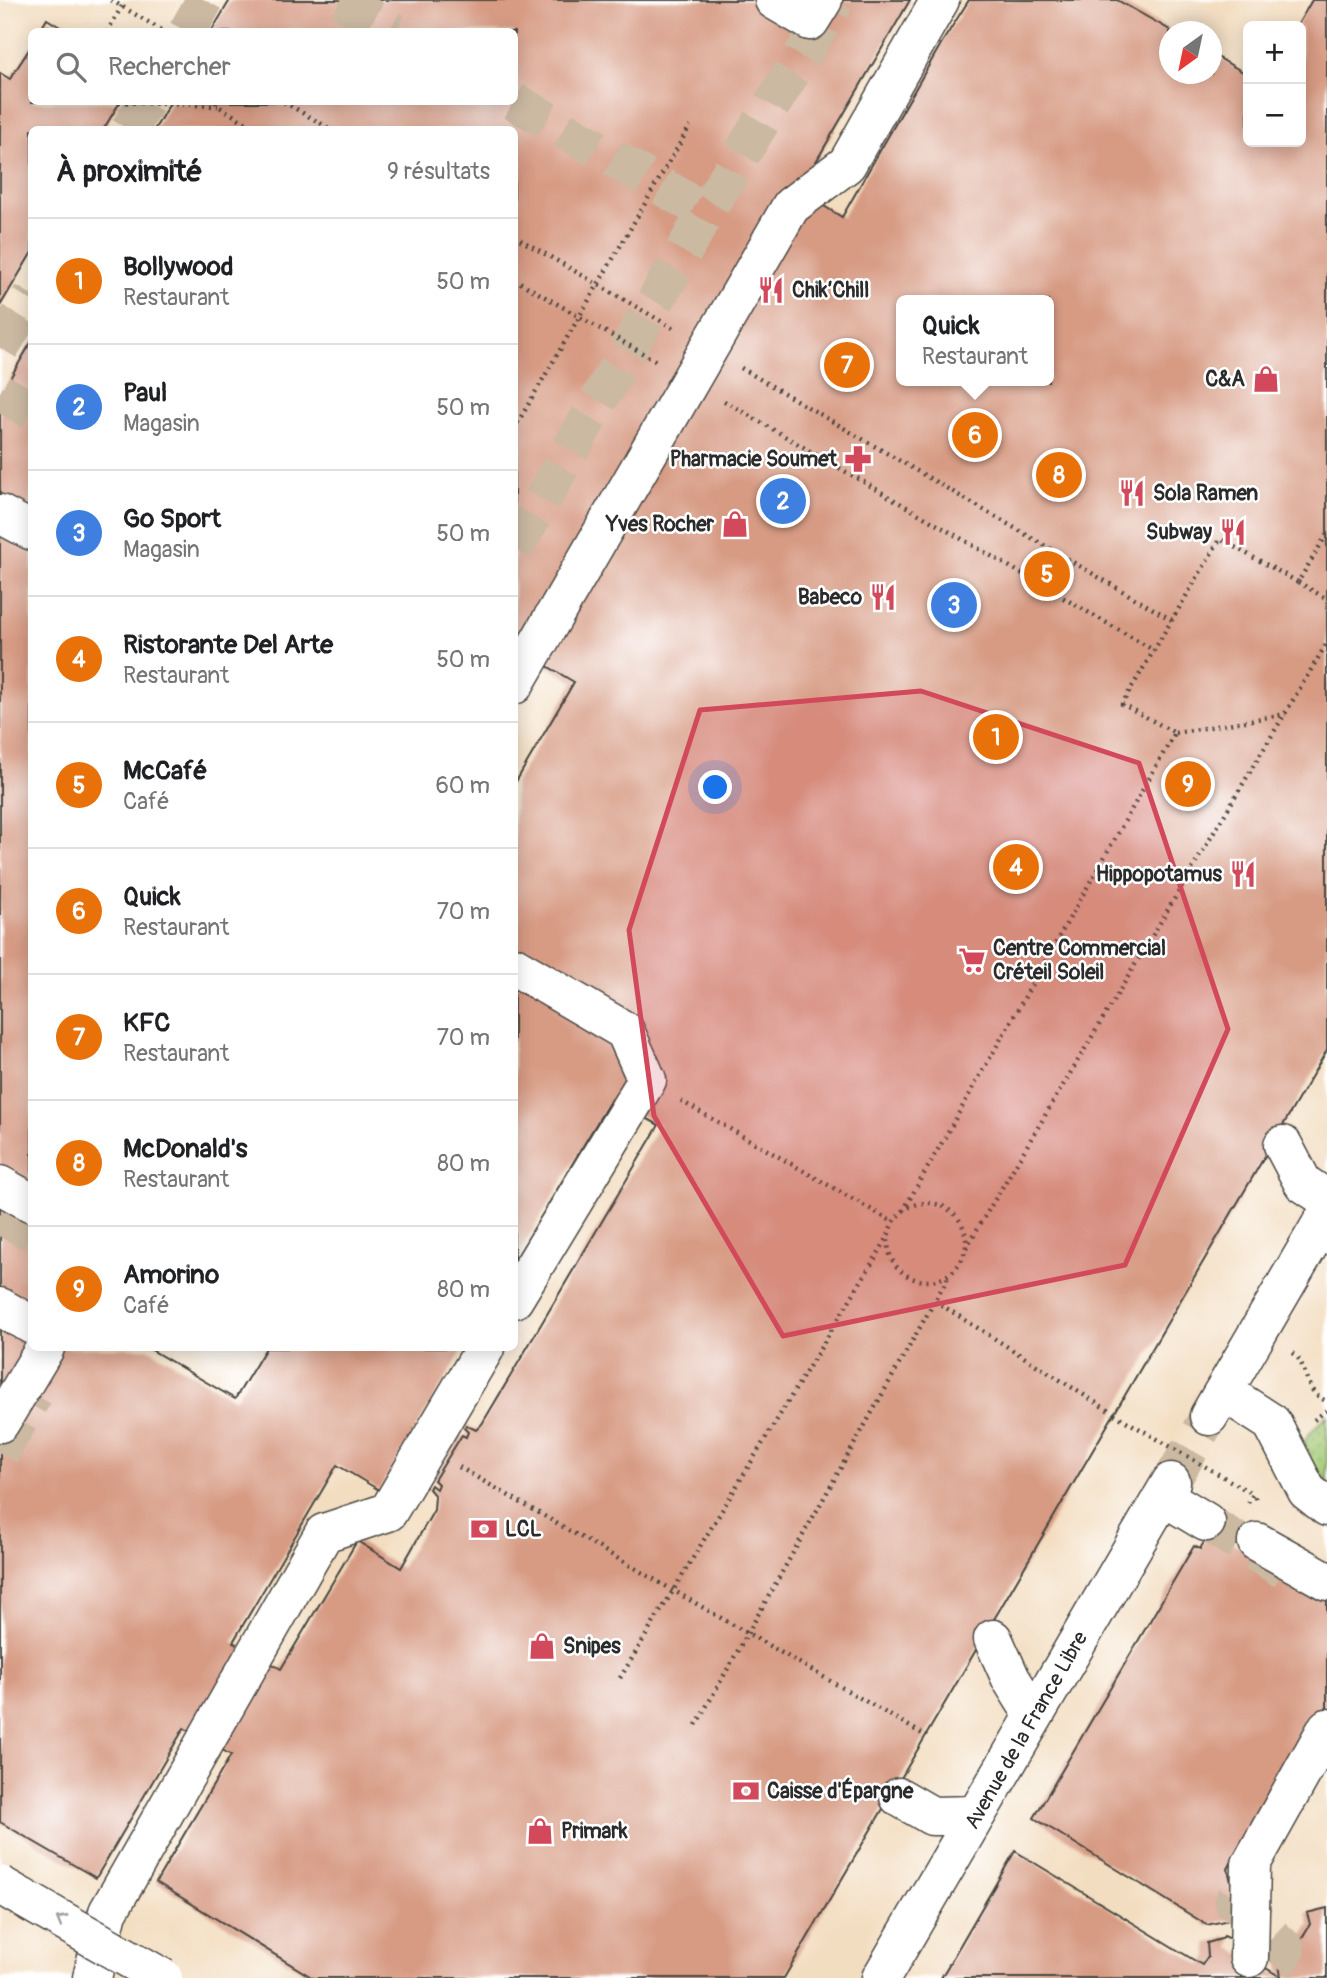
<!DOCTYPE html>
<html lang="fr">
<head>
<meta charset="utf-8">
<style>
  body { margin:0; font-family:Pangolin,sans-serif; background:#f2f2f2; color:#202124 }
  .controls { position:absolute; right:21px; top:21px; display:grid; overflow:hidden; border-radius:10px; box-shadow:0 4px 18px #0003 }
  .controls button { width:63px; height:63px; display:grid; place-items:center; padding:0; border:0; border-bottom:2px solid #e0e0e0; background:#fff; color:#202124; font:35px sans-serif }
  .compass { position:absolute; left:1159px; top:21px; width:63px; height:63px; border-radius:50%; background:#fff; box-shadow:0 4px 18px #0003; rotate:213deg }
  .you { position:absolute; left:716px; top:788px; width:24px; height:24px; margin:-18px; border:5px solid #fff; border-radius:50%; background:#1a73e8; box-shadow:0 0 0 10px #1a73e833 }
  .badge { display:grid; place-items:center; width:46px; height:46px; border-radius:50%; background:#d1495b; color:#fff; font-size:23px; font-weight:700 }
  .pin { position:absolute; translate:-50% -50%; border:4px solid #fff; box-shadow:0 2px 7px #0006 }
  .popup { position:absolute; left:896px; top:295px; width:158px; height:91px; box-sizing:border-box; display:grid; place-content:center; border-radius:10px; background:#fff; filter:drop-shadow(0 2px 5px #0005); font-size:23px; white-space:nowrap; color:#757577 }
  .popup b { font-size:26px; color:#202124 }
  .popup::after { content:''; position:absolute; left:50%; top:100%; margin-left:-14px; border:14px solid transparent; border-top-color:#fff }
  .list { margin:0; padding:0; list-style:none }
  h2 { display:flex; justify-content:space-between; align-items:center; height:91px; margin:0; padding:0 28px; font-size:30px }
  h2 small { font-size:23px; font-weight:400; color:#757577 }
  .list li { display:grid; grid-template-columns:46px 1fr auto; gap:21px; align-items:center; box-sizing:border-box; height:126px; padding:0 28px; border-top:2px solid #e0e0e0 }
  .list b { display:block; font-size:26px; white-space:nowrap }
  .list p { margin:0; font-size:23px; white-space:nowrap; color:#757577 }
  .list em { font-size:23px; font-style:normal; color:#757577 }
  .icon { flex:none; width:38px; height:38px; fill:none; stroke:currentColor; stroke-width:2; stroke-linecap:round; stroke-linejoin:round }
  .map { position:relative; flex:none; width:1327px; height:1978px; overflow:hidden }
  .search { position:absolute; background:#fff; box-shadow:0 4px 18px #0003; left:28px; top:28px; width:490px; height:77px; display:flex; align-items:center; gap:18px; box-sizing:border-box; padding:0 24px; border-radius:10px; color:#757577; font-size:26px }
  .panel { position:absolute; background:#fff; box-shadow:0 4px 18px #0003; left:28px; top:126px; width:490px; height:1225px; border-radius:10px }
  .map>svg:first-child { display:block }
  .grass { fill:url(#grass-dots); stroke:#677a4f; stroke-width:2 }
  .building { fill:#d79b84; fill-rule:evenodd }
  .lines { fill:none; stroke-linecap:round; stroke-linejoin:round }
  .minor-tunnel { stroke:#cbb9a2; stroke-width:38; stroke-dasharray:38 19; stroke-linecap:butt }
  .minor-casing { stroke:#494641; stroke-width:41 }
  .path { stroke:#494641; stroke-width:4.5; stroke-dasharray:2 5; stroke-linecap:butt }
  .minor { stroke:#fff; stroke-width:38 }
  .minor-bridge-casing { stroke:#494641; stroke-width:41; stroke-linecap:butt }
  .path-bridge { stroke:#494641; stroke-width:4.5; stroke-dasharray:2 5; stroke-linecap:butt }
  .minor-bridge { stroke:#fff; stroke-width:38 }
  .oneway { stroke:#a0a0a0 }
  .marked { fill:#d1495b; fill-opacity:0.2; stroke:#d1495b; stroke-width:5; stroke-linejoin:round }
  .labels { text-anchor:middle; stroke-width:5; stroke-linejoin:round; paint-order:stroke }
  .poi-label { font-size:21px; font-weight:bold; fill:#2b2b2b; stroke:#fff; text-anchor:start }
  .street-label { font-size:21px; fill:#2b2b2b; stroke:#fff }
</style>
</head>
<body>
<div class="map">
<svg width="1327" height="1978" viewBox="0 0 1327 1978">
  <defs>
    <pattern id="grass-dots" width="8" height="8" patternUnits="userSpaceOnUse" patternTransform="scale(1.75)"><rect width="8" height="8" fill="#a3c973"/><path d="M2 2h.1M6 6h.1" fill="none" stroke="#85a35f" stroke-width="1.8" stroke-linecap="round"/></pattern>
  </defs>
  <rect width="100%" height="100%" fill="#fff"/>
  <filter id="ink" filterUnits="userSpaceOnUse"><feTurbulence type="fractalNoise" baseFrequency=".0143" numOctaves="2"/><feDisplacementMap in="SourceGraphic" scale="14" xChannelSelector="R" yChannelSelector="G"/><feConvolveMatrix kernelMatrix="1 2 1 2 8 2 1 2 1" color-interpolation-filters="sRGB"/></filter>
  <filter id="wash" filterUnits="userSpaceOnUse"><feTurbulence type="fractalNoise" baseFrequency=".00686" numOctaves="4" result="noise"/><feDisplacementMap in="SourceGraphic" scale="28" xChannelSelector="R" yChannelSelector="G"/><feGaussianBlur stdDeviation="1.57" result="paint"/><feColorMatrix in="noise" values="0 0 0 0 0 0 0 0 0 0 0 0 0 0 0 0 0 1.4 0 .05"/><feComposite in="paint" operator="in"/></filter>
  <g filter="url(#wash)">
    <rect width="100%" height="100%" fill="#f3ddc0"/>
    <path class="grass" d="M1327 1415V1493L1302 1448 1308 1435Z"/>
    <g id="blocks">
      <path class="building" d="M230 0H910L799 191 842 217 941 44 969 0H1117L1170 30V74H1212V54L1248 75V142H1301V26H1297L1312 0H1327V1050L784 1978H313L156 1882 231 1755 184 1728 96 1878 0 1822V395L32 341V1348H148L235 1399 266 1348H464L379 1490 337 1465 233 1642 281 1669 357 1541 401 1568 434 1510 435 1496 429 1489 431 1485 436 1489 438 1484 434 1480 462 1435 466 1437 468 1432 464 1428 466 1425 476 1430 482 1424 659 1125 611 1099 514 1262V785L574 682 530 656 514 684V130H154L171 102H514V32H211ZM902 300H1048V381H902Z
        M47 19 68 32H39Z
        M32 45V102H120L103 130H32V252L0 306V73L10 79Z
        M1211 1530 1327 1598V1710L1246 1835 1228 1869 1232 1887 1233 1919 1207 1925 1034 1818 1194 1546 1200 1549Z
        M1015 1851 1202 1965 1208 1956 1207 1943 1221 1939 1224 1936 1231 1939 1230 1947 1281 1977 1279 1964 1288 1962 1310 1924 1307 1913 1327 1908V1978H941Z"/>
    </g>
  </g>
  <g filter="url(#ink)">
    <use href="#blocks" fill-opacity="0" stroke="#494641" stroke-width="2"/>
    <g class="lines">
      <path class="minor-tunnel" d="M341 0 395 32
        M187 32 205 0
        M514 101 706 212
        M129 130 146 102
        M0 348 32 295
        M0 392 32 411
        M514 549 706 212 836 0
        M0 1215 32 1233
        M0 1453 34 1394
        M1171 1482 1209 1416
        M1206 1522 1284 1570
        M1236 1897 1234 1901 1286 1949 1267 1978"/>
      <defs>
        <path id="minor" d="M774 0 810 21 823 0
          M0 514 32 531
          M514 685 791 206 847 164 940 0
          M514 966 625 1031 647 1080 514 1299
          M1283 1145 1303 1183 1327 1199
          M0 1185 32 1203
          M0 1307 32 1325
          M1224 1392 1272 1423 1307 1491 1327 1507
          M1209 1416 1327 1214
          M0 1423 45 1348
          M1163 1496 1206 1522
          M1257 1542 1327 1581
          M993 1639 1011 1679 1034 1716
          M899 1797 932 1816 976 1815
          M1249 1958 1251 1864 1327 1728
          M92 1978 108 1912 324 1533 388 1512 485 1348
          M881 1978 1171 1482"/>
      </defs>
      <use href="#minor" class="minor-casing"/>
      <path class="path" d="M111 0 165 32
        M107 32 122 6
        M216 102 218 106 258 130
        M284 102 332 130
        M514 236 673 328
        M514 279 656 361
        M741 368 1172 620
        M724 401 1155 651
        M514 429 690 126
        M1298 582 1327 599
        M1175 733 1286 714
        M681 1101 893 1222
        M888 1242a39 39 0 1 1 78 0a39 39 0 1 1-78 0Z
        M903 1211 1175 733 1122 704 1220 539 1298 582 1327 534
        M966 1248 1327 643
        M935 1301 1114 1414
        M1293 1353C1309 1365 1302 1392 1327 1401
        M1314 1420 1327 1410
        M459 1467 926 1736
        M1248 1503 1253 1494 1258 1503
        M620 1678 888 1237
        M696 1725 950 1274"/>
      <use href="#minor" class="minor"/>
      <defs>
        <path id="minor-bridge" d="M0 1885 163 1978"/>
      </defs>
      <use href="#minor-bridge" class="minor-bridge-casing"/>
      <path class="path-bridge" d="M119 102 218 106
        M1114 1414 1253 1494"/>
      <use href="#minor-bridge" class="minor-bridge"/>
    </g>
    <defs><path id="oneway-chevron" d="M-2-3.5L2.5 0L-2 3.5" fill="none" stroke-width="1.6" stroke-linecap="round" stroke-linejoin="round" transform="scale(1.75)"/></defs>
    <use class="oneway" href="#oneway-chevron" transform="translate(61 1920) rotate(-150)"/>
  </g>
  <path class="marked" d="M921 691 1139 763 1228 1029 1125 1265 783 1336 654 1116 629 930 700 710Z"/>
  <defs>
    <symbol id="restaurant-bare" viewBox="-9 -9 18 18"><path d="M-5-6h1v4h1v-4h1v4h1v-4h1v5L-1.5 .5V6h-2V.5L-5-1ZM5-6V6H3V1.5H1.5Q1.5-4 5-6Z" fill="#d1495b" stroke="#fff" stroke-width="2.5" paint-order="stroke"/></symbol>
    <symbol id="shop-bare" viewBox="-9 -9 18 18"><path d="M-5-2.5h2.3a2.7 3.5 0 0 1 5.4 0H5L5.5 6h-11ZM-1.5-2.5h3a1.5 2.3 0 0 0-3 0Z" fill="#d1495b" stroke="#fff" stroke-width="2.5" paint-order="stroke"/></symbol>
    <symbol id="pharmacy-bare" viewBox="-9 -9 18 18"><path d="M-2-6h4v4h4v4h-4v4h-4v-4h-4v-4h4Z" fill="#d1495b" stroke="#fff" stroke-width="2.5" paint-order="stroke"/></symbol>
    <symbol id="supermarket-bare" viewBox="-9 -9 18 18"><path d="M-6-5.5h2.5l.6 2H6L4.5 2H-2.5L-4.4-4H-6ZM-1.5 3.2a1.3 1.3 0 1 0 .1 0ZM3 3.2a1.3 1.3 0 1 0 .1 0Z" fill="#d1495b" stroke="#fff" stroke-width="2.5" paint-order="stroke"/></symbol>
    <symbol id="bank-bare" viewBox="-9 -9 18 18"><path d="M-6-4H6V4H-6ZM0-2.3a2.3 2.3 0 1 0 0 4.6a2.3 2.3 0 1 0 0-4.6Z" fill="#d1495b" stroke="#fff" stroke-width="2.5" paint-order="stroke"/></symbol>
  </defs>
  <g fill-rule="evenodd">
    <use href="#restaurant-bare" x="752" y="271" width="38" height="38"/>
    <use href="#shop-bare" x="1247" y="360" width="38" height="38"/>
    <use href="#pharmacy-bare" x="839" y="440" width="38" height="38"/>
    <use href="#restaurant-bare" x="1113" y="474" width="38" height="38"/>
    <use href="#shop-bare" x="716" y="505" width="38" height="38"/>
    <use href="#restaurant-bare" x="1214" y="513" width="38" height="38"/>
    <use href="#restaurant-bare" x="864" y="578" width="38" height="38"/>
    <use href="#restaurant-bare" x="1224" y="855" width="38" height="38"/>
    <use href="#supermarket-bare" x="953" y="941" width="38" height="38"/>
    <use href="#bank-bare" x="465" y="1510" width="38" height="38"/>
    <use href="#shop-bare" x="523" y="1627" width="38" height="38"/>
    <use href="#bank-bare" x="727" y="1772" width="38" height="38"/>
    <use href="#shop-bare" x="521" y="1812" width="38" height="38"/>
  </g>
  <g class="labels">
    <g class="poi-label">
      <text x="792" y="297">Chik’Chill</text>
      <text x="1245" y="386" text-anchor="end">C&amp;A</text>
      <text x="837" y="466" text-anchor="end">Pharmacie Soumet</text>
      <text x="1153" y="500">Sola Ramen</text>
      <text x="714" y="531" text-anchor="end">Yves Rocher</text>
      <text x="1212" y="539" text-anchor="end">Subway</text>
      <text x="862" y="604" text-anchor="end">Babeco</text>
      <text x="1222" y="881" text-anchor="end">Hippopotamus</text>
      <text x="993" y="955">Centre Commercial<tspan x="993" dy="24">Créteil Soleil</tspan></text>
      <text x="505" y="1536">LCL</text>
      <text x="563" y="1653">Snipes</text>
      <text x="767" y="1798">Caisse d'Épargne</text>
      <text x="561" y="1838">Primark</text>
    </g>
    <g class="street-label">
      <text transform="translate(1026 1730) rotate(-60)" y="7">Avenue de la France Libre</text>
    </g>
  </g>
</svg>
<div class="controls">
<button>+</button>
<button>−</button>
</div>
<svg class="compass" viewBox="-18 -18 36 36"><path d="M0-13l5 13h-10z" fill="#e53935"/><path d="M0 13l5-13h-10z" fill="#757577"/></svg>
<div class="you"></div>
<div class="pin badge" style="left:996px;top:737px;background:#e8710a">1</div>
<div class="pin badge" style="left:783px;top:501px;background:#3f7fe0">2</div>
<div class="pin badge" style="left:954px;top:605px;background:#3f7fe0">3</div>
<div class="pin badge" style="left:1016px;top:867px;background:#e8710a">4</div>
<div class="pin badge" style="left:1047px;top:574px;background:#e8710a">5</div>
<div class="pin badge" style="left:975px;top:435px;background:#e8710a">6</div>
<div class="popup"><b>Quick</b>Restaurant</div>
<div class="pin badge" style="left:847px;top:365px;background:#e8710a">7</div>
<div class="pin badge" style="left:1059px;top:475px;background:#e8710a">8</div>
<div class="pin badge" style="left:1188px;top:784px;background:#e8710a">9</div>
<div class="search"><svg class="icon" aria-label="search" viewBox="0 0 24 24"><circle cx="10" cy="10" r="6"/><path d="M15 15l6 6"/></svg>Rechercher</div>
<section class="panel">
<h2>À proximité<small>9 résultats</small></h2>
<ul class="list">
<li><span class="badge" style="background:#e8710a">1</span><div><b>Bollywood</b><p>Restaurant</p></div><em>50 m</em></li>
<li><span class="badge" style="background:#3f7fe0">2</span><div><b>Paul</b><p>Magasin</p></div><em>50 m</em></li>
<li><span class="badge" style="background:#3f7fe0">3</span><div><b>Go Sport</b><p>Magasin</p></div><em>50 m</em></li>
<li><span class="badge" style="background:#e8710a">4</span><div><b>Ristorante Del Arte</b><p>Restaurant</p></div><em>50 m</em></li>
<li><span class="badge" style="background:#e8710a">5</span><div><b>McCafé</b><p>Café</p></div><em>60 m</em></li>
<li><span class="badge" style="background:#e8710a">6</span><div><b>Quick</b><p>Restaurant</p></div><em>70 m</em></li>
<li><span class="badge" style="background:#e8710a">7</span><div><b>KFC</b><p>Restaurant</p></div><em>70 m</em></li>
<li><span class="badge" style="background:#e8710a">8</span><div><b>McDonald's</b><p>Restaurant</p></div><em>80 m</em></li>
<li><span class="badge" style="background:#e8710a">9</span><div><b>Amorino</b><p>Café</p></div><em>80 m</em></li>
</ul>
</section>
</div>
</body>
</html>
